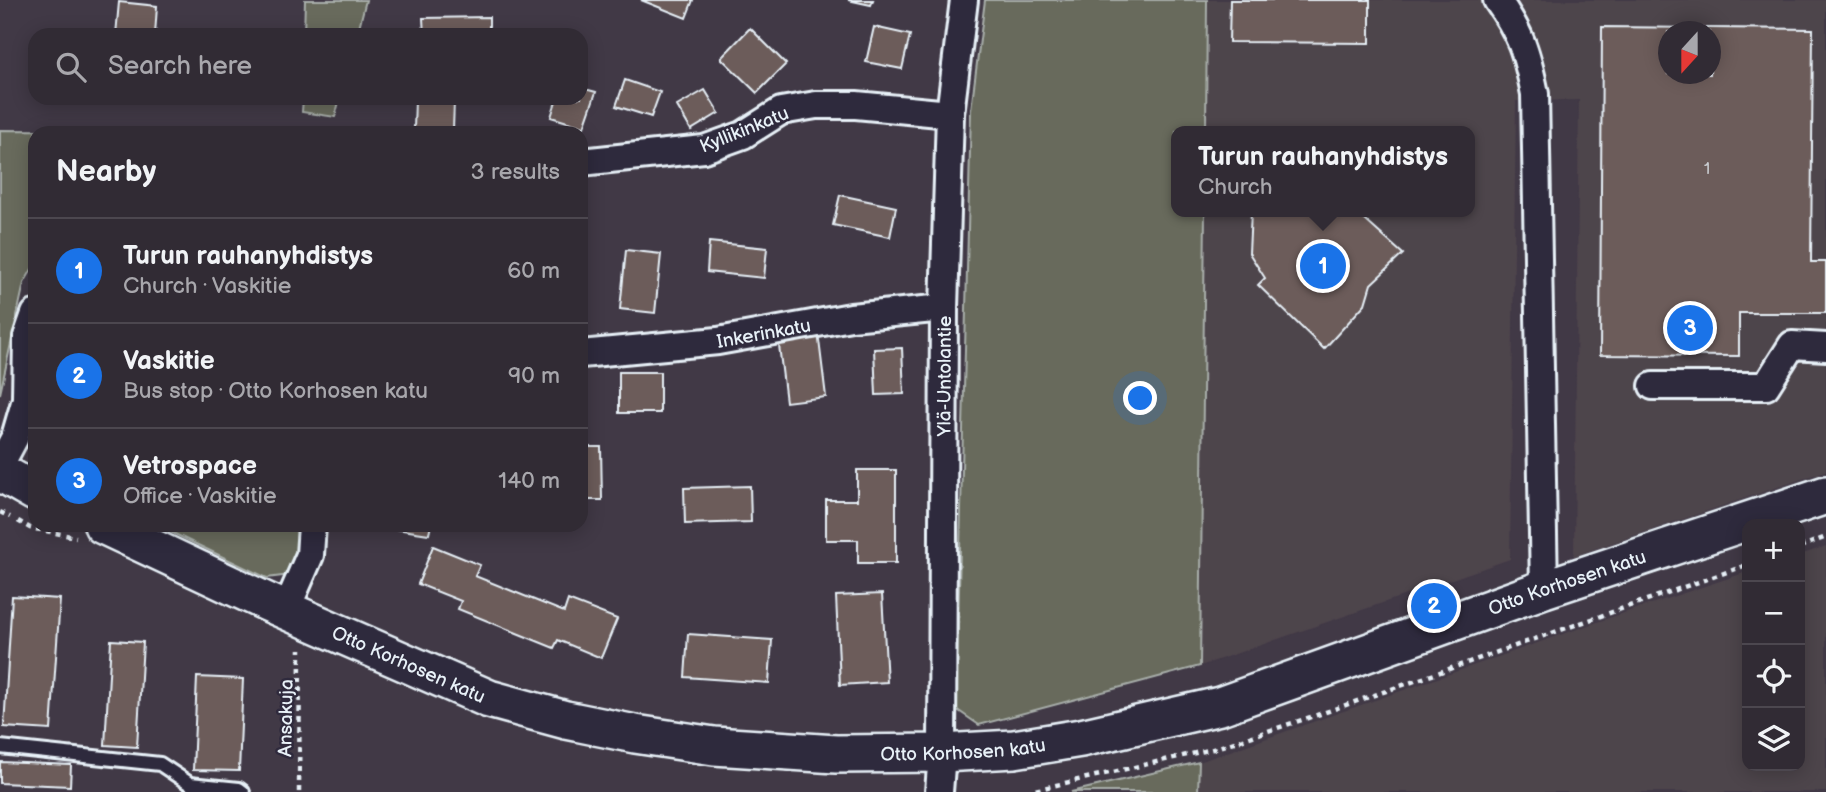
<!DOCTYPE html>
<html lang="en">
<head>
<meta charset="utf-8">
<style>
  body { margin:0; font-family:"Balsamiq Sans",sans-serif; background:#39333c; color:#f1f3f6 }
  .controls { position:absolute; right:21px; bottom:21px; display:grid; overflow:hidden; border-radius:14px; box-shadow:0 4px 18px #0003 }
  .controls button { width:63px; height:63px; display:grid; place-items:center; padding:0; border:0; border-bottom:2px solid #4c474f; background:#312b34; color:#f1f3f6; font:35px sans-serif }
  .compass { position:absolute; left:1658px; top:21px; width:63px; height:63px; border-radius:50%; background:#312b34; box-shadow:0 4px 18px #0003; rotate:201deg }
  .you { position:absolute; left:1141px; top:399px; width:24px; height:24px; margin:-18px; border:5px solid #fff; border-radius:50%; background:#1a73e8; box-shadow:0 0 0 10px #1a73e833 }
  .badge { display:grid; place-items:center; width:46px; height:46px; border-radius:50%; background:#1a73e8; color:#fff; font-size:23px; font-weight:700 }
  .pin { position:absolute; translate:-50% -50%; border:4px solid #fff; box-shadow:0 2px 7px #0006 }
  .popup { position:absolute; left:1171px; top:126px; width:304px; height:91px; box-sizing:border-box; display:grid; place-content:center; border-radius:14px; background:#312b34; filter:drop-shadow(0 2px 5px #0005); font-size:23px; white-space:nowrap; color:#a8a7ac }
  .popup b { font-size:26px; color:#f1f3f6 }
  .popup::after { content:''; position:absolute; left:50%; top:100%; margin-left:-14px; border:14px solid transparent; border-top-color:#312b34 }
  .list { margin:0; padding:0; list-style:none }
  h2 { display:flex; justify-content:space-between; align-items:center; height:91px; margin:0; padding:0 28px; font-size:30px }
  h2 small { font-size:23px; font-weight:400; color:#a8a7ac }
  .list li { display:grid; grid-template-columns:46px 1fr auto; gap:21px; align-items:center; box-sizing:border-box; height:105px; padding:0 28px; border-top:2px solid #4c474f }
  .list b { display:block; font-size:26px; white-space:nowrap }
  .list p { margin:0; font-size:23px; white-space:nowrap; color:#a8a7ac }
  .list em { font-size:23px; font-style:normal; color:#a8a7ac }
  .icon { flex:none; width:38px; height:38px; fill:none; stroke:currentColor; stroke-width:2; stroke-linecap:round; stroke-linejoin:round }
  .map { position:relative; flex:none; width:1826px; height:792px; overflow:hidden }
  .search { position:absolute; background:#312b34; box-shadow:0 4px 18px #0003; left:28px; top:28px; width:560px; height:77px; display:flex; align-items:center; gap:18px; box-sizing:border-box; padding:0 24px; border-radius:21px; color:#a8a7ac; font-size:26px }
  .panel { position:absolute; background:#312b34; box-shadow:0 4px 18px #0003; left:28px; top:126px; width:560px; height:406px; border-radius:21px }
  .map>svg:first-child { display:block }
  .built { fill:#4e444c; fill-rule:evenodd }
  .green { fill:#686b5c; stroke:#a8aeaa; stroke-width:2 }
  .building { fill:#6c5c5a; stroke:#e8f1f8; stroke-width:2; fill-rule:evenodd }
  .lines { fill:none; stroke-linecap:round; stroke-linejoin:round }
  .lane-casing { stroke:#e8f1f8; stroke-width:18 }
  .street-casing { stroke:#e8f1f8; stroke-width:32 }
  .secondary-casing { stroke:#e8f1f8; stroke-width:42 }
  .path { stroke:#e8f1f8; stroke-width:4.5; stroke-dasharray:5 5; stroke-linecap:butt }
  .lane { stroke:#2f2a3d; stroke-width:12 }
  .street { stroke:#2f2a3d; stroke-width:26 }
  .secondary { stroke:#2f2a3d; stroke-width:37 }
  .labels { text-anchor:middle; stroke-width:5; stroke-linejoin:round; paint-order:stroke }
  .number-label { font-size:16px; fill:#c9ccd0 }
  .street-label { font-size:19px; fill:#e8f1f8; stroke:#2f2a3d }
</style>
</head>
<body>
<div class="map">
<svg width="1826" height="792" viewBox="0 0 1826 792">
  <rect width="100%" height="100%" fill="#413946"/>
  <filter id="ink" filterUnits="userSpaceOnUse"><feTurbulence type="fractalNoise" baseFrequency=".0143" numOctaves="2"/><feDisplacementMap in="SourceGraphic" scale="14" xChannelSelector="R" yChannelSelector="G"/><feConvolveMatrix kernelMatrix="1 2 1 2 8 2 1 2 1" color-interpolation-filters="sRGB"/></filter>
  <g filter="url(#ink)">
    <path class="built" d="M1207 0H1826V471L1574 556 1579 100 1516 101 1510 559 1200 666 1205 212H1470V131H1206ZM1668 32H1710V74H1668Z
      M1826 546V792H1198L1199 762 1606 619 1747 572V766H1800V555Z"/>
    <path class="green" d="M305 0H366L357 35H304Z
      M985 0H1207L1206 131H1176V212H1205L1200 666 979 725 956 709 971 110Z
      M303 98H340L335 117 302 112Z
      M0 130 129 131 128 133H35V264L24 283 0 394Z
      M35 371V464L27 445Z
      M156 525H302L300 561 290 575 267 578Z
      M1199 762 1198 792H1071Z"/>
    <path class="building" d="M641 0H693L686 18Z
      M848 0H873L871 5Z
      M1230 0H1370V43L1229 42Z
      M119 2 157 6 155 35H116Z
      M489 17V35H424L423 18Z
      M874 27 910 35 902 69 866 62Z
      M1602 27 1813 29 1811 262H1826V313H1739V356L1600 355ZM1668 32H1710V74H1668Z
      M750 28 786 64 757 93 721 58Z
      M625 80 660 92 651 117 616 106Z
      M581 88 596 92 584 127 551 117 557 98H581Z
      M705 90 719 113 691 130 677 106Z
      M415 100 454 101 453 130 414 129Z
      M840 195 896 207 890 237 833 225Z
      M1251 212H1356L1403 254 1371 284 1365 304 1324 349 1258 285 1265 278 1249 253Z
      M709 242 767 248 764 278 707 272Z
      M626 250 661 254 655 313 620 309Z
      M818 332 826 397 786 402 778 337Z
      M902 348 904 394 876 395 874 349Z
      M619 372H660V413H619Z
      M581 447H601L602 500H581Z
      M857 470H896V563H858V540H826V500H857Z
      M750 486 751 522 685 524 684 488Z
      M370 525H431L429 534Z
      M433 546 480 565 475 576 564 612 568 600 617 619 601 658 558 640 554 648 458 609 461 601 418 584Z
      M882 594 887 682 840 685 836 596Z
      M12 596 60 599 51 730 4 727Z
      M688 634 772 640 769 683 685 677Z
      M111 640 143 642 137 747 105 745Z
      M197 677 243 679 239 771 193 770Z
      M0 762 71 765 70 786 0 783Z"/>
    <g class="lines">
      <defs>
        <path id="lane" d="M0 747 160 764 190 784 239 789 243 792"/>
        <g id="street">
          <path d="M1497 0C1521 33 1527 54 1535 94L1544 589"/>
          <path d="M581 162 704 149 743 135 781 111 816 105H856L950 114"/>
          <path id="s1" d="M581 354 718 341 851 317 944 308"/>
          <path d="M1653 386H1766L1792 345 1826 347"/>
          <path d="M0 465 15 437 26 399 27 337 35 314"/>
          <path d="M286 610 310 555 312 525"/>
          <path id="s2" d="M939 792 942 753 944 308 950 114 964 0"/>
        </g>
        <g id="secondary">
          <path d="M0 472 35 492"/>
          <path id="s3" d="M103 525 267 602 489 699 566 720 635 734 714 746 836 754 942 753 1014 749 1081 738 1220 706 1544 589 1826 495"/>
        </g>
      </defs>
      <use href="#lane" class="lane-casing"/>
      <use href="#street" class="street-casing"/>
      <use href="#secondary" class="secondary-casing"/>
      <path class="path" d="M0 512 10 517
        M18 521 30 528 76 537
        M1800 547 1826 537
        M299 792 300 649
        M1026 792 1213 749 1320 714 1747 565"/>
      <use href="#lane" class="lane"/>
      <use href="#street" class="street"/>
      <use href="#secondary" class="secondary"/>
    </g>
  </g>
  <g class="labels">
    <g class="number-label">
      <text x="1707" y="174">1</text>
    </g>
    <g class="street-label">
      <text transform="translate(744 129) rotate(-22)" y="7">Kyllikinkatu</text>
      <text dy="7" stroke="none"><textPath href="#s1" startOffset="184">Inkerinkatu</textPath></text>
      <text dy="7" stroke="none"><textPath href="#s2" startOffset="416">Ylä-Untolantie</textPath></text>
      <text dy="7" stroke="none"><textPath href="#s3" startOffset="1533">Otto Korhosen katu</textPath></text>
      <text dy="7" stroke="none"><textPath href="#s3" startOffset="336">Otto Korhosen katu</textPath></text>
      <text transform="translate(285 718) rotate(-89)" y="7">Ansakuja</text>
      <text dy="7" stroke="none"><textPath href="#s3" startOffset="903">Otto Korhosen katu</textPath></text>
    </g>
  </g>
</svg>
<div class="controls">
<button>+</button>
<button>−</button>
<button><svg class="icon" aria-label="locate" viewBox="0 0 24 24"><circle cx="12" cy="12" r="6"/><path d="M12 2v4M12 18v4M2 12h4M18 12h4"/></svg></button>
<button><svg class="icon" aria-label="layers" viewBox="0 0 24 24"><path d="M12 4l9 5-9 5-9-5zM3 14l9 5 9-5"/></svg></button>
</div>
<svg class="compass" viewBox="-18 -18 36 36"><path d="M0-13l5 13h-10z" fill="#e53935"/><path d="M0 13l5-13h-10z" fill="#a8a7ac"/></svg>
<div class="you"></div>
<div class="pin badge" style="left:1323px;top:266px">1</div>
<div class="popup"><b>Turun rauhanyhdistys</b>Church</div>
<div class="pin badge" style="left:1434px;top:606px">2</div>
<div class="pin badge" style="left:1690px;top:328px">3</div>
<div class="search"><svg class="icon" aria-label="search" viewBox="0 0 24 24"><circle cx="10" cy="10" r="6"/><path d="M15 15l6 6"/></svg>Search here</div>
<section class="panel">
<h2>Nearby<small>3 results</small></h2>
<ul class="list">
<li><span class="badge">1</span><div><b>Turun rauhanyhdistys</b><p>Church · Vaskitie</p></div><em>60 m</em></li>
<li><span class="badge">2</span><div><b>Vaskitie</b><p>Bus stop · Otto Korhosen katu</p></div><em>90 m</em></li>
<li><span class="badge">3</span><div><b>Vetrospace</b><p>Office · Vaskitie</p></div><em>140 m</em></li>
</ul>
</section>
</div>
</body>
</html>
